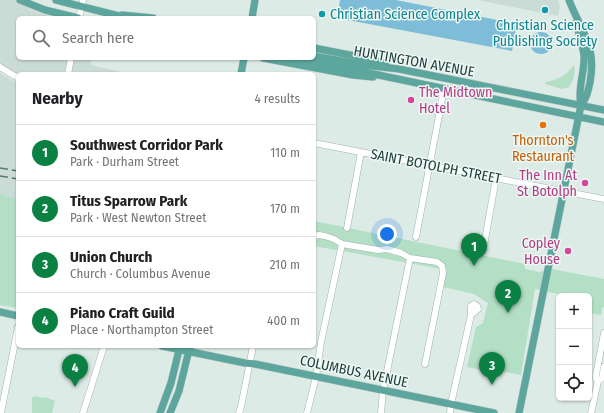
<!DOCTYPE html>
<html lang="en">
<head>
<meta charset="utf-8">
<style>
  body { margin:0; font-family:"Fira Sans Condensed",sans-serif; background:#f6f6f6; color:#202124 }
  .controls { position:absolute; right:12px; bottom:12px; display:grid; overflow:hidden; border-radius:6px; box-shadow:0 1px 3px #0004 }
  .controls button { width:36px; height:36px; display:grid; place-items:center; padding:0; border:0; border-bottom:1px solid #e0e0e0; background:#fff; color:#202124; font:20px sans-serif }
  .you { position:absolute; left:387px; top:234px; width:14px; height:14px; margin:-10px; border:3px solid #fff; border-radius:50%; background:#1a73e8; box-shadow:0 0 0 6px #1a73e833 }
  .badge { display:grid; place-items:center; width:26px; height:26px; border-radius:50%; background:#0b8043; color:#fff; font-size:13px; font-weight:700 }
  .pin { position:absolute; translate:-50% -33px; filter:drop-shadow(0 1px 2px #0008) }
  .pin::after { content:''; position:absolute; top:21px; width:14px; height:12px; background:inherit; clip-path:polygon(0 0,100% 0,50% 100%) }
  .list { margin:0; padding:0; list-style:none }
  h2 { display:flex; justify-content:space-between; align-items:center; height:52px; margin:0; padding:0 16px; font-size:17px }
  h2 small { font-size:13px; font-weight:400; color:#757577 }
  .list li { display:grid; grid-template-columns:26px 1fr auto; gap:12px; align-items:center; box-sizing:border-box; height:56px; padding:0 16px; border-top:1px solid #e0e0e0 }
  .list b { display:block; font-size:15px; white-space:nowrap }
  .list p { margin:0; font-size:13px; white-space:nowrap; color:#757577 }
  .list em { font-size:13px; font-style:normal; color:#757577 }
  .icon { flex:none; width:22px; height:22px; fill:none; stroke:currentColor; stroke-width:2; stroke-linecap:round; stroke-linejoin:round }
  .map { position:relative; flex:none; width:604px; height:413px; overflow:hidden }
  .search { position:absolute; background:#fff; box-shadow:0 1px 3px #0004; left:16px; top:16px; width:300px; height:44px; display:flex; align-items:center; gap:10px; box-sizing:border-box; padding:0 14px; border-radius:6px; color:#757577; font-size:15px }
  .panel { position:absolute; background:#fff; box-shadow:0 1px 3px #0004; left:16px; top:72px; width:300px; height:276px; border-radius:6px }
  .map>svg:first-child { display:block }
  .built { fill:#cbdbd6 }
  .green { fill:#b3dfc5 }
  .water { fill:#7dbdd7 }
  .lines { fill:none; stroke-linecap:round; stroke-linejoin:round }
  .minor-casing { stroke:#a0b3af; stroke-width:7 }
  .major-casing { stroke:#c0c8c7; stroke-width:8 }
  .minor { stroke:#fff; stroke-width:6 }
  .major { stroke:#5ca69d; stroke-width:7 }
  .rail { stroke:#577874; stroke-width:1.5; stroke-dasharray:8 4; stroke-linecap:butt }
  .culture-dot { fill:#0f9aa8; stroke:#edf7f4; stroke-width:1.5 }
  .hotel-dot { fill:#d1479c; stroke:#edf7f4; stroke-width:1.5 }
  .food-dot { fill:#e8710a; stroke:#edf7f4; stroke-width:1.5 }
  .labels { text-anchor:middle; stroke-width:3; stroke-linejoin:round; paint-order:stroke }
  .culture-label { font-size:14px; fill:#0d838f; stroke:#edf7f4; text-anchor:start }
  .street-label { font-size:14px; fill:#1d3c38; stroke:#edf7f4 }
  .hotel-label { font-size:14px; fill:#b23c85; stroke:#edf7f4; text-anchor:end }
  .food-label { font-size:14px; fill:#c56008; stroke:#edf7f4 }
</style>
</head>
<body>
<div class="map">
<svg width="604" height="413" viewBox="0 0 604 413">
  <rect width="100%" height="100%" fill="#ddebe7"/>
  <path class="built" d="M0 0H20L31 5 29 9 55 18H18V58H92L91 65 130 74H18L4 66 0 73Z
    M478 0H558L560 6 558 16Z
    M0 73 18 84V278L0 305Z"/>
  <path class="green" d="M574 65C576 72 573 82 569 87L562 89 545 84V82C556 81 567 75 574 65Z
    M0 194 18 200 17 308 0 305Z
    M314 221 525 264V269L539 272 552 269 604 279V307L602 308 601 315 589 313V296H567L535 289 521 375 491 369V372L467 367 476 327 483 323 488 303 474 294 443 287 447 270 314 246Z
    M34 396 43 398 45 397 55 401 52 413H32V398Z"/>
  <path class="water" d="M340 0H396L517 24 512 51 337 18Z
    M530 43a11 11 0 1 1 22 0a11 11 0 1 1-22 0Z"/>
  <g class="lines">
    <defs>
      <path id="minor" d="M79 18 83 0
        M0 67 18 78
        M68 74 71 58
        M314 143 604 199
        M347 228 361 152
        M314 236 319 235 325 236 334 239 342 244 378 250 387 249 401 253 410 258 437 262 442 266 443 273 425 364
        M416 237 444 89
        M483 251 496 178
        M598 381 602 378 604 367
        M1 413 18 327
        M83 413 104 346
        M239 413 241 407 253 346
        M307 413 316 377 321 342 342 244
        M381 413 383 391 410 258
        M450 413 451 404 471 315V306L474 304 477 306 478 309 471 315
        M591 413 598 381 596 379V375L604 333"/>
      <path id="major" d="M20 0 45 10 78 18
        M56 0 127 18
        M569 0C581 31 597 46 590 82 588 91 587 98 581 105
        M122 15 153 18
        M252 18 255 0
        M314 48 365 58 386 64
        M314 56 364 65 399 69 604 110
        M263 58 353 75 373 77
        M297 58 604 122
        M241 74 244 58
        M0 312 18 316
        M162 346 245 363 255 364 494 413
        M160 413 171 383 180 346
        M170 413 179 391 190 346
        M519 413 581 105C577 89 585 72 584 56 583 43 576 31 577 19"/>
    </defs>
    <use href="#minor" class="minor-casing"/>
    <use href="#major" class="major-casing"/>
    <use href="#minor" class="minor"/>
    <use href="#major" class="major"/>
    <path class="rail" d="M0 168 18 171
      M0 176 18 179"/>
  </g>
  <g class="culture-dot">
    <circle cx="545" cy="10" r="4"/>
    <circle cx="322" cy="14" r="4"/>
  </g>
  <g class="hotel-dot">
    <circle cx="411" cy="100" r="4"/>
    <circle cx="585" cy="183" r="4"/>
    <circle cx="568" cy="251" r="4"/>
  </g>
  <circle class="food-dot" cx="543" cy="125" r="4"/>
  <g class="labels">
    <g class="culture-label">
      <text x="330" y="19">Christian Science Complex</text>
      <text x="545" y="30" text-anchor="middle">Christian Science<tspan x="545" dy="16">Publishing Society</tspan></text>
    </g>
    <g class="street-label">
      <text transform="translate(414 61) rotate(10)" y="5">HUNTINGTON AVENUE</text>
      <text transform="translate(436 166) rotate(11)" y="5">SAINT BOTOLPH STREET</text>
      <text transform="translate(354 371) rotate(12)" y="5">COLUMBUS AVENUE</text>
    </g>
    <g class="hotel-label">
      <text x="419" y="97" text-anchor="start">The Midtown<tspan x="419" dy="16">Hotel</tspan></text>
      <text x="577" y="180">The Inn At<tspan x="577" dy="16">St Botolph</tspan></text>
      <text x="560" y="248">Copley<tspan x="560" dy="16">House</tspan></text>
    </g>
    <g class="food-label">
      <text x="543" y="145">Thornton's<tspan x="543" dy="16">Restaurant</tspan></text>
    </g>
  </g>
</svg>
<div class="controls">
<button>+</button>
<button>−</button>
<button><svg class="icon" aria-label="locate" viewBox="0 0 24 24"><circle cx="12" cy="12" r="6"/><path d="M12 2v4M12 18v4M2 12h4M18 12h4"/></svg></button>
</div>
<div class="you"></div>
<div class="pin badge" style="left:474px;top:266px">1</div>
<div class="pin badge" style="left:508px;top:313px">2</div>
<div class="pin badge" style="left:492px;top:385px">3</div>
<div class="pin badge" style="left:75px;top:387px">4</div>
<div class="search"><svg class="icon" aria-label="search" viewBox="0 0 24 24"><circle cx="10" cy="10" r="6"/><path d="M15 15l6 6"/></svg>Search here</div>
<section class="panel">
<h2>Nearby<small>4 results</small></h2>
<ul class="list">
<li><span class="badge">1</span><div><b>Southwest Corridor Park</b><p>Park · Durham Street</p></div><em>110 m</em></li>
<li><span class="badge">2</span><div><b>Titus Sparrow Park</b><p>Park · West Newton Street</p></div><em>170 m</em></li>
<li><span class="badge">3</span><div><b>Union Church</b><p>Church · Columbus Avenue</p></div><em>210 m</em></li>
<li><span class="badge">4</span><div><b>Piano Craft Guild</b><p>Place · Northampton Street</p></div><em>400 m</em></li>
</ul>
</section>
</div>
</body>
</html>
